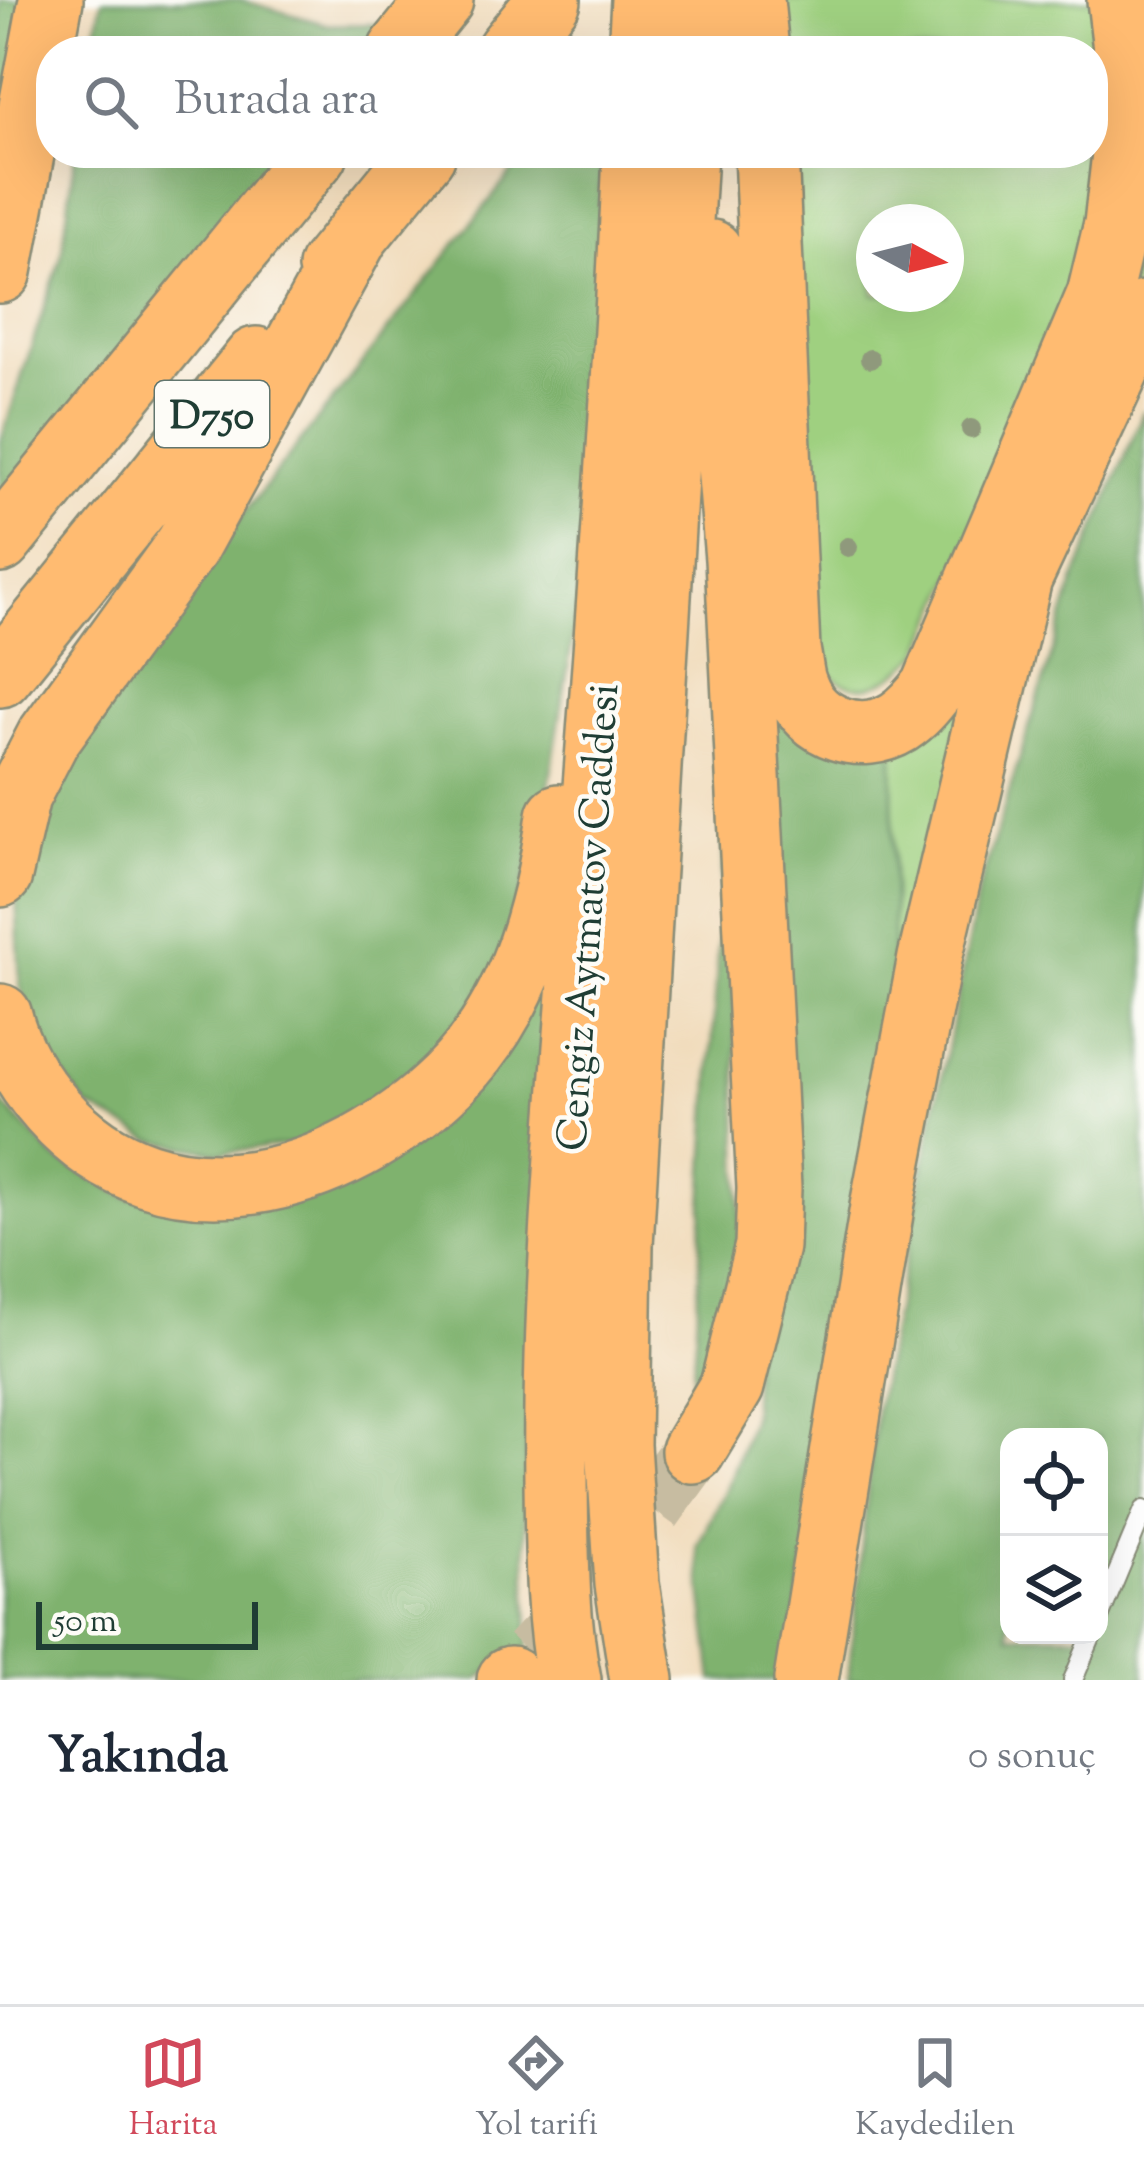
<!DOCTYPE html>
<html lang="tr">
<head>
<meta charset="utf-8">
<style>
  body { margin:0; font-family:"Sorts Mill Goudy",serif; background:#f6f6f7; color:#1f2937 }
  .controls { position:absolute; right:36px; bottom:36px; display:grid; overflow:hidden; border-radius:24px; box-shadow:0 12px 48px #0002 }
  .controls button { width:108px; height:108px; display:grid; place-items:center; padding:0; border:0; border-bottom:3px solid #e0e1e3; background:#fff; color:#1f2937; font:60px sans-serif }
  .compass { position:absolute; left:856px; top:204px; width:108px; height:108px; border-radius:50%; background:#fff; box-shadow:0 12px 48px #0002; rotate:97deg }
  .scale { position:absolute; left:36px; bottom:30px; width:222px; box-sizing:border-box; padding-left:12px; border:6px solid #1f3d34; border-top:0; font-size:33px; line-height:42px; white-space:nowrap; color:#1f3d34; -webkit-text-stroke:9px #fdfcf7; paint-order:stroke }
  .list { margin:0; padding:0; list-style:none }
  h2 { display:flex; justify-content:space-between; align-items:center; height:156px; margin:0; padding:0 48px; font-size:51px }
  h2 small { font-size:39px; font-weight:400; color:#747a83 }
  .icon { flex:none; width:66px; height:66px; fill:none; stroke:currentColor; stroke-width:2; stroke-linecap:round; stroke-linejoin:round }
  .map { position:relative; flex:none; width:1144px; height:1680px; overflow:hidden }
  .search { position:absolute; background:#fff; box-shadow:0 12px 48px #0002; left:36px; right:36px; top:36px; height:132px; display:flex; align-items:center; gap:30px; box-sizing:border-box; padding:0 42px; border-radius:48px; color:#747a83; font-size:45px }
  .sheet { height:324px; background:#fff }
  nav { display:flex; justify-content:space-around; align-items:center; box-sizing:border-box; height:168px; border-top:3px solid #e0e1e3; background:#fff; font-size:33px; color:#747a83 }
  nav a { display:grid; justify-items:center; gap:6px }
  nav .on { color:#d1495b }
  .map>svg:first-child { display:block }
  .green { fill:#9fd080; stroke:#5f865a; stroke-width:3; fill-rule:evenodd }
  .forest { fill:#7fb26e; stroke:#4f7851; stroke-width:3; fill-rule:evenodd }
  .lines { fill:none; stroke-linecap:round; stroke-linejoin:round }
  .highway-tunnel { stroke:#c7bca1; stroke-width:63; stroke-dasharray:63 32; stroke-linecap:butt }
  .lane-casing { stroke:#888c78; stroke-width:22 }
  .highway-casing { stroke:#888c78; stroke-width:68 }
  .lane { stroke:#fff; stroke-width:18 }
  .highway { stroke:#ffbb71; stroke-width:63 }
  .tree { fill:#8f997c }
  .labels { text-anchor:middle; stroke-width:9; stroke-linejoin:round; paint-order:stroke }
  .shield { fill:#fdfcf7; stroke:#62766e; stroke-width:3 }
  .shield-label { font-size:39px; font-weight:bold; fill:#1f3d34 }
  .street-label { font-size:42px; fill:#1f3d34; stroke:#fdfcf7 }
</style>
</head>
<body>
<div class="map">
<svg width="1144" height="1680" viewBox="0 0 1144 1680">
  <rect width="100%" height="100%" fill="#fdfcf7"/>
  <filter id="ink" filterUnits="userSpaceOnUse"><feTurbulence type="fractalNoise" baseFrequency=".00833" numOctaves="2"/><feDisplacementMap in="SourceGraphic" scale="24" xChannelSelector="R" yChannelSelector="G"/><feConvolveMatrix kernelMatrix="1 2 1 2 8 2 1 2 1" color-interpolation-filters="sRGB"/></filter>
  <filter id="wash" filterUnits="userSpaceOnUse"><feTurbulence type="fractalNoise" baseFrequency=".004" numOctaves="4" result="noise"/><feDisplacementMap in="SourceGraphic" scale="48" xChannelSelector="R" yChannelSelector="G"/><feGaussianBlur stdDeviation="2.7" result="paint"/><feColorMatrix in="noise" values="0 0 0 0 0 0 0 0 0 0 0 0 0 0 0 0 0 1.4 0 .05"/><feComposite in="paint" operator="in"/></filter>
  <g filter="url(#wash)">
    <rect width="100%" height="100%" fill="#f1dcbc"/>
    <path class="green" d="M769 0H1097L1108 62 1088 271 919 655C883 686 859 703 819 666L778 153H1093V51H772ZM874 222H946V294H874Z
      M1144 0V251L893 1052V751L996 568Z"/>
    <path class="forest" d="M0 0H33L0 177Z
      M102 0H241L328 25 386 24 364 51H92Z
      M76 153H281L0 498V443L61 257Z
      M527 153H602L587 549 548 792 502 964 425 1067 297 1144 219 1153 151 1140 86 1105 45 1052 20 986 16 887 52 778 88 712Z
      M1144 410V1680H848L876 1408 978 892 1075 580ZM1009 1437H1099V1635H1009Z
      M766 706 893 751V1052L785 1680H713L697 1546 731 1478 752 1414Z
      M728 779 741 1218 726 1333 690 1429Z
      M534 994H562L529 1359 525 1525 529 1646 477 1680H0V1101L56 1159 127 1197 250 1212Z"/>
  </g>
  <g filter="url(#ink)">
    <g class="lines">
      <path class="highway-tunnel" d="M532 1656 588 1596 693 1451"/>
      <defs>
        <path id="lane" d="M1099 1618 1144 1510
          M1073 1680 1092 1635"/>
        <path id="highway" d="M752 0 757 51
          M400 51 441 0
          M508 51 549 0
          M640 51 643 0
          M691 51 695 0
          M766 153 788 650C791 662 791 676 796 687 811 729 862 745 899 722 913 713 923 701 933 688L1099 295 1116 224 1126 136 1127 65 1119 0
          M330 268 424 153
          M0 271 51 0
          M0 541 316 153
          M0 675 256 359
          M0 875 18 796 48 738 187 546 357 235
          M0 1016C9 1053 27 1082 52 1110 165 1238 341 1185 448 1080 519 1011 546 910 559 816
          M693 1451 732 1386 767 1246 769 1188 737 559 711 252
          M509 1680 510 1679
          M569 1680C556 1616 557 1547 556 1481 554 1336 564 1192 575 1047 598 749 622 452 635 153
          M642 1680 627 1584 618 1445 621 1245 685 153
          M806 1680 882 1207 930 958 1020 578 1144 313"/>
      </defs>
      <use href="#lane" class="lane-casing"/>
      <use href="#highway" class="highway-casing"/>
      <use href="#lane" class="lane"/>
      <use href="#highway" class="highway"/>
    </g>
    <g class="tree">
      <circle cx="870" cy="359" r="10"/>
      <circle cx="971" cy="429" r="10"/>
      <circle cx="848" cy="547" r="10"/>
    </g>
  </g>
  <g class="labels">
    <rect class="shield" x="155" y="381" width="114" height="66" rx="9"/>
    <g class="shield-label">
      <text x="212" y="428">D750</text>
    </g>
    <g class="street-label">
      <text transform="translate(586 917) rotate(-86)" y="15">Cengiz Aytmatov Caddesi</text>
    </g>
  </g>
</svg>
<div class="controls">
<button><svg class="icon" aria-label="locate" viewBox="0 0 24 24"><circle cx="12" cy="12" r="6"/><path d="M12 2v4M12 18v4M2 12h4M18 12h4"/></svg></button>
<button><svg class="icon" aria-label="layers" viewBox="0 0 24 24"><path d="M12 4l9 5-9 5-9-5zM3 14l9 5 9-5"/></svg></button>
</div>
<svg class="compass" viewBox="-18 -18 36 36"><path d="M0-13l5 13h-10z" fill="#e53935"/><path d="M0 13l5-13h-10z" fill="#747a83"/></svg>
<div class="scale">50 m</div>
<div class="search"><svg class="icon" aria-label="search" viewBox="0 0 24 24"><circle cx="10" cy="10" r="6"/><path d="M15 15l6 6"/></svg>Burada ara</div>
</div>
<section class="sheet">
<h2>Yakında<small>0 sonuç</small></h2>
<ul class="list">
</ul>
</section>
<nav>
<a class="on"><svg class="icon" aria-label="map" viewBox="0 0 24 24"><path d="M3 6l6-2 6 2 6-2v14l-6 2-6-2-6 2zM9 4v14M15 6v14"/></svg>Harita</a>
<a><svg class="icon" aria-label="directions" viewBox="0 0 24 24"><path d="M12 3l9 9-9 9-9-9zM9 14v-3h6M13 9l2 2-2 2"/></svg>Yol tarifi</a>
<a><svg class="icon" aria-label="saved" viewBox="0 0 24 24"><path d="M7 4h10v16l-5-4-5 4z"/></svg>Kaydedilen</a>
</nav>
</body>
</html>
